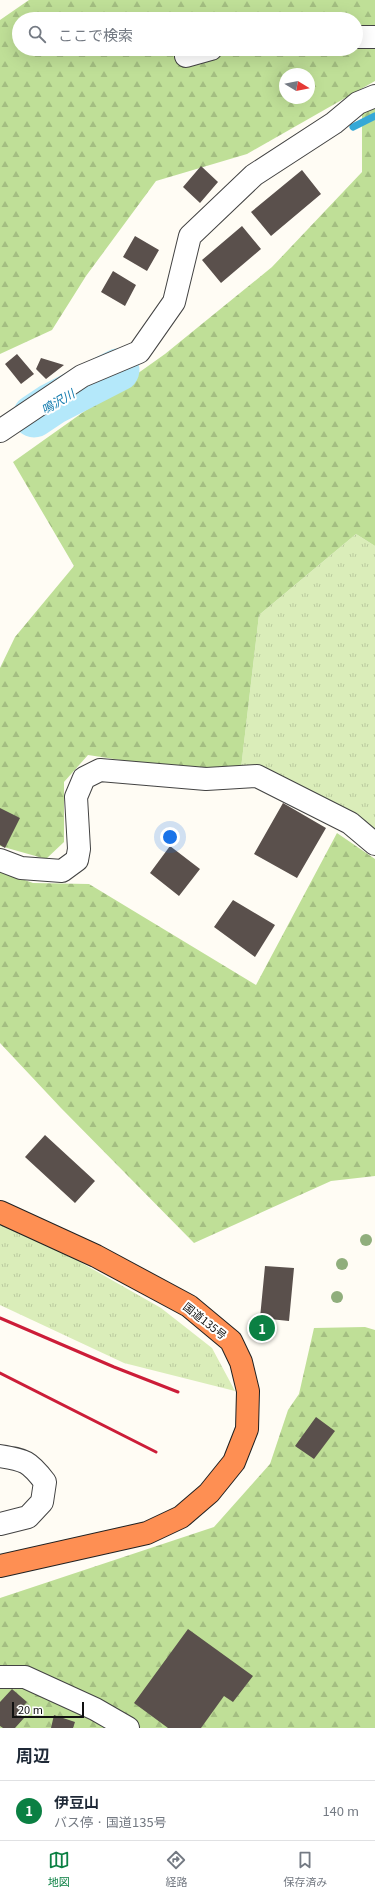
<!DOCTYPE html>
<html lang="ja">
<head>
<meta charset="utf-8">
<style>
  body { margin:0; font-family:Georgia,"Noto Sans JP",serif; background:#f2f2f3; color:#1f2937 }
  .compass { position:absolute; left:279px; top:68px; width:36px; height:36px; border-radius:50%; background:#fff; box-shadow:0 4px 16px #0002; rotate:100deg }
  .scale { position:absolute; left:12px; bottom:10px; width:72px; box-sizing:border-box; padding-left:4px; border:2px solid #101010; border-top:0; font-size:11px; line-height:14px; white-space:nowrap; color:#101010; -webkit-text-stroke:3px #fff; paint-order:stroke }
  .you { position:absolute; left:170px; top:837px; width:14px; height:14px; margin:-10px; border:3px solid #fff; border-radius:50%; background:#1a73e8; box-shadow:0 0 0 6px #1a73e833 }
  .badge { display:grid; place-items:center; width:26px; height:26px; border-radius:50%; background:#0b8043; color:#fff; font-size:13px; font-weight:700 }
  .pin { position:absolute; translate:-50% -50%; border:2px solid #fff; box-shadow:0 1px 4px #0006 }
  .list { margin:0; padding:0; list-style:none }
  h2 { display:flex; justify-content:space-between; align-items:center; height:52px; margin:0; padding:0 16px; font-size:17px }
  h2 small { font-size:13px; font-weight:400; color:#747a83 }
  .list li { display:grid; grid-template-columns:26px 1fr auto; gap:12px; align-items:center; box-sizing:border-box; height:60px; padding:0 16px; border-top:1px solid #e0e1e3 }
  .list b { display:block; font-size:15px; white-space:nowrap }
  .list p { margin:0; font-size:13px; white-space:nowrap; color:#747a83 }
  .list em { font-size:13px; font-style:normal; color:#747a83 }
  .icon { flex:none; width:22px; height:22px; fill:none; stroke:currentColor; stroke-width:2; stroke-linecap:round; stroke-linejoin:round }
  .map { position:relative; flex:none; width:375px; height:1728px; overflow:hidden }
  .search { position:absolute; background:#fff; box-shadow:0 4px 16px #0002; left:12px; right:12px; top:12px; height:44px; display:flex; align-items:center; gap:10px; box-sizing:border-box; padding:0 14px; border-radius:22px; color:#747a83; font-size:15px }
  .sheet { height:112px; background:#fff }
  nav { display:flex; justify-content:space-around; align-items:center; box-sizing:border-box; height:56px; border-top:1px solid #e0e1e3; background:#fff; font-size:11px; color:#747a83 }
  nav a { display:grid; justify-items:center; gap:2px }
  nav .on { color:#0b8043 }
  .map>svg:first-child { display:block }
  .grass { fill:url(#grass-tufts) }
  .forest { fill:url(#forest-firs); fill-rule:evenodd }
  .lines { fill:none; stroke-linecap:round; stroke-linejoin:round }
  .stream { stroke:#36a8d7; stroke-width:7 }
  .river { stroke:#b4e8fa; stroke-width:43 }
  .building { fill:#5a504c }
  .minor-casing { stroke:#434343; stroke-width:24 }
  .highway-casing { stroke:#212121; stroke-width:24 }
  .minor { stroke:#fff; stroke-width:22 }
  .highway { stroke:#fe8f53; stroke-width:22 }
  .rail { stroke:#cc1d38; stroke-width:3 }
  .tree { fill:#90ae7c }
  .labels { text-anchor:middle; stroke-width:4; stroke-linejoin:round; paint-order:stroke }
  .street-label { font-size:11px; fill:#101010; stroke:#fff }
  .water-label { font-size:12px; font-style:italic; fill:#0f79ad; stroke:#fff }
</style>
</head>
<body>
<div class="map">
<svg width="375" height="1728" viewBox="0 0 375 1728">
  <defs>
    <pattern id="grass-tufts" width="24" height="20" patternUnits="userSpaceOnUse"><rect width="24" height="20" fill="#daedb9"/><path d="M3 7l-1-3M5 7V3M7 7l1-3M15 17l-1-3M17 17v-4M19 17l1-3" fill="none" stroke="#baca9e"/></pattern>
    <pattern id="forest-firs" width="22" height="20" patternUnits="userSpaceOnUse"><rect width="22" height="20" fill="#bfdf97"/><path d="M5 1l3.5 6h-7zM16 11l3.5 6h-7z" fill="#a3be81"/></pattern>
  </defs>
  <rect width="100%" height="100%" fill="#fffcf4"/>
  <path class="grass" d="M356 534 375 546V835L240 777 259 615Z
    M0 1222 59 1250 161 1308 212 1348 235 1391 124 1363 0 1305Z"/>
  <path class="forest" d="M29 0H375V81L247 154 156 181 86 276 52 330 0 354V20ZM19 19H356V49H19ZM285 74H309V98H285Z
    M375 108V546L356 534 259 615 240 777H232L88 755 64 782V842L46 859 0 846V668L15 637 74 566 13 462 165 354 272 267 362 172V111Z
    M337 833 375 859V1176L331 1181 194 1243 61 1108 0 1043V871L33 883 89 884 256 985Z
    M365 1327 375 1330V1728H0V1598L214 1527 270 1464 288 1410 299 1394 314 1328Z"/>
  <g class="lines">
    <path class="stream" d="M353 127 375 116"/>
    <path class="river" d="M34 416 52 404 118 370"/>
  </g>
  <path class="building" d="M201 166 218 182 200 203 183 187Z
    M302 170 321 194 271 236 251 212Z
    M242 226 261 249 221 283 202 260Z
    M135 236 159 250 147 271 123 257Z
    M113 271 136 285 125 306 101 292Z
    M17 354 34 374 21 384 5 364Z
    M41 358 64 365 46 379 36 369Z
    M283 803 326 828 297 878 254 854Z
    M0 808 20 818 5 848 0 845Z
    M170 846 200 869 179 896 150 873Z
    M233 900 275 925 255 957 214 927Z
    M45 1135 95 1181 75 1203 25 1157Z
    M265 1266 294 1268 289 1321 260 1318Z
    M316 1417 335 1431 314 1459 295 1446Z
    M188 1629 253 1676 233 1702 224 1696 201 1728H168L134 1703Z
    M12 1689 27 1702 18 1712 24 1718 15 1728H3L0 1726V1702Z
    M54 1715 75 1722 73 1728H51Z"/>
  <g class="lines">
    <defs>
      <path id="minor" d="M356 37H375
        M186 56 211 49
        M0 431 82 376 139 352 174 302 190 236 254 175 334 123 358 103 375 96
        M0 860 21 868 62 871 77 860 79 849 76 797 84 778 100 770 206 779 257 776 350 823 375 844
        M0 1456C25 1460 29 1461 45 1482L42 1502 28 1517 0 1524
        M0 1677H25L95 1709 128 1728"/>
      <path id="highway" d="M0 1212 96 1256 189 1306 231 1341 241 1362 248 1391 247 1429 234 1462 209 1493 181 1517 147 1533 0 1566"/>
    </defs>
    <use href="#minor" class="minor-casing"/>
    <use href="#highway" class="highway-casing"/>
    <use href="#minor" class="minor"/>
    <use href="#highway" class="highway"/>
    <path class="rail" d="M0 1318 114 1367 178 1392
      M0 1373 156 1452"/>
  </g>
  <g class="tree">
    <circle cx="366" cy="1240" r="6"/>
    <circle cx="342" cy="1264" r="6"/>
    <circle cx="337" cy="1297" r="6"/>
  </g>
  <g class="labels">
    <g class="street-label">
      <text transform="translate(205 1321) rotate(38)" y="4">国道135号</text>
    </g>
    <g class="water-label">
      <text transform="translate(58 402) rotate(-30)" y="4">鳴沢川</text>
    </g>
  </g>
</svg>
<svg class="compass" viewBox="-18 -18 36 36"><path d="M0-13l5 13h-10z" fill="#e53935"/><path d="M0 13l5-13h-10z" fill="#747a83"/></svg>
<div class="scale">20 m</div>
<div class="you"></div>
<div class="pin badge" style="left:262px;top:1328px">1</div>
<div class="search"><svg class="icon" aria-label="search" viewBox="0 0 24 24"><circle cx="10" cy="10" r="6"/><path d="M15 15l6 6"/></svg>ここで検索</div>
</div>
<section class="sheet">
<h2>周辺<small></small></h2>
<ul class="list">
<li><span class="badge">1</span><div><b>伊豆山</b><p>バス停 · 国道135号</p></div><em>140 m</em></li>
</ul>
</section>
<nav>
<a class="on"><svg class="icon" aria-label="map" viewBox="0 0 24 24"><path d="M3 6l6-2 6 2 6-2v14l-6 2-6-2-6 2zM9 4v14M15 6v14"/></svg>地図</a>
<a><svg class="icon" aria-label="directions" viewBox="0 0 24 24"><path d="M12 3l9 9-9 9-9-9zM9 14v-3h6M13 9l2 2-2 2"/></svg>経路</a>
<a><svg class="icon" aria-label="saved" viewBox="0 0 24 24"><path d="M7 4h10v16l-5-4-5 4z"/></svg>保存済み</a>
</nav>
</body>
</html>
